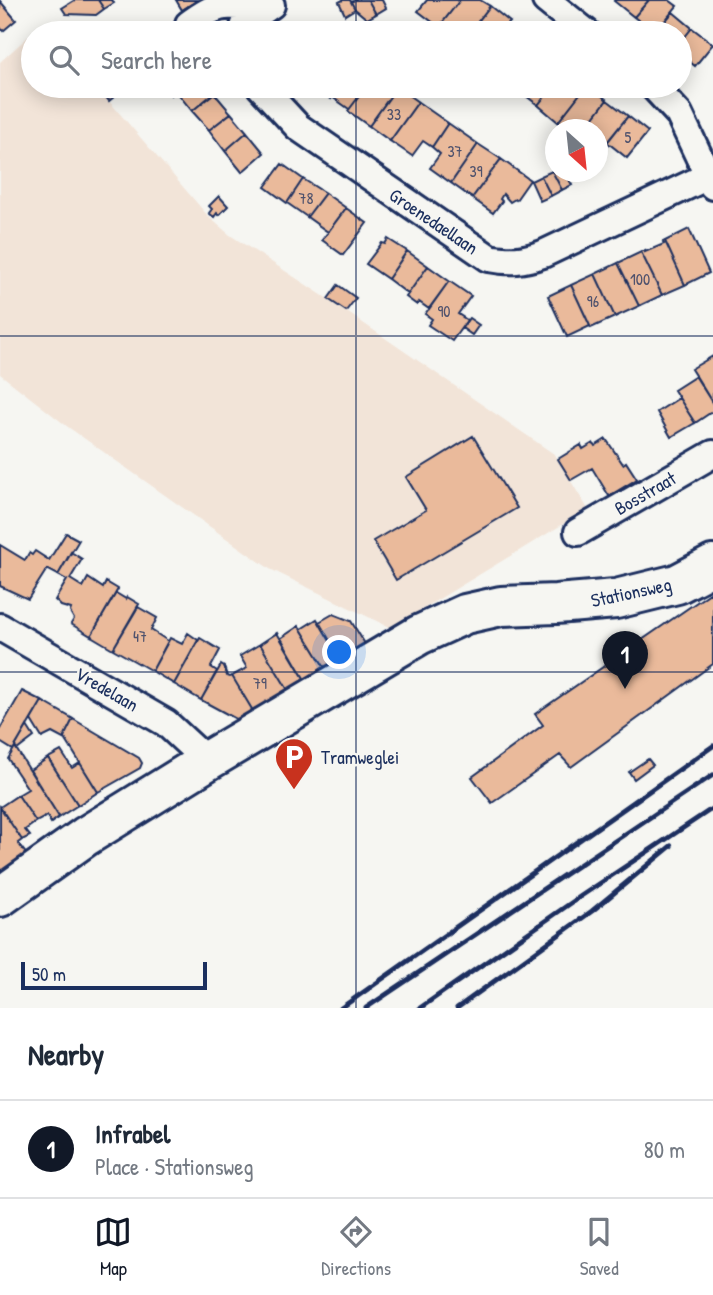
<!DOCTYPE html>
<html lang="en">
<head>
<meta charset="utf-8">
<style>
  body { margin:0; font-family:"Patrick Hand",sans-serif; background:#f6f6f7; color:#1f2937 }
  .compass { position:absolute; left:545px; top:119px; width:63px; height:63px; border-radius:50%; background:#fff; box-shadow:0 4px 18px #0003; rotate:153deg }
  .scale { position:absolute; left:21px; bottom:18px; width:186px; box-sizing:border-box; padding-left:7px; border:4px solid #1b2f5e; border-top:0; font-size:19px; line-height:24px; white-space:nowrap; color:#1b2f5e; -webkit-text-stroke:5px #f6f6f2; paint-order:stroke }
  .you { position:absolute; left:340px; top:653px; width:24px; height:24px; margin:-18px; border:5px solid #fff; border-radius:50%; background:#1a73e8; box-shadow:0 0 0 10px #1a73e833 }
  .badge { display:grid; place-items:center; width:46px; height:46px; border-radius:50%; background:#111827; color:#fff; font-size:23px; font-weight:700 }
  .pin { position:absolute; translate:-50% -58px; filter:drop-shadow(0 2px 4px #0008) }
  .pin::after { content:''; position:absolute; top:37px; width:24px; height:21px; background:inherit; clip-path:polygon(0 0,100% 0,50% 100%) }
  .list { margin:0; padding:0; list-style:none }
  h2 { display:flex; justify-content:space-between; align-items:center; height:91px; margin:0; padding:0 28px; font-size:30px }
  h2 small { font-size:23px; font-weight:400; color:#747a83 }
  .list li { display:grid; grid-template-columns:46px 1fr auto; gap:21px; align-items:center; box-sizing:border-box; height:98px; padding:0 28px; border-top:2px solid #e0e1e3 }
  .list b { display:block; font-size:26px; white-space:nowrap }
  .list p { margin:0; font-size:23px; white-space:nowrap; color:#747a83 }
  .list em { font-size:23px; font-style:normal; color:#747a83 }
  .icon { flex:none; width:38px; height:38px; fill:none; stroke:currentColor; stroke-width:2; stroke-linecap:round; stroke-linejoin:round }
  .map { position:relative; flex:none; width:713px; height:1008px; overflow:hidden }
  .search { position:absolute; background:#fff; box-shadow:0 4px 18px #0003; left:21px; right:21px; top:21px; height:77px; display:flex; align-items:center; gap:18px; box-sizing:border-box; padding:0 24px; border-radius:38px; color:#747a83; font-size:26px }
  .sheet { height:189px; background:#fff }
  nav { display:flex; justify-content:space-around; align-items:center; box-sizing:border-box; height:98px; border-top:2px solid #e0e1e3; background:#fff; font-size:19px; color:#747a83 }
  nav a { display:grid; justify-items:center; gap:4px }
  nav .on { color:#111827 }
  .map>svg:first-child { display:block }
  .built { fill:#f2e4d8 }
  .building { fill:#eaba9b; stroke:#1b2f5e; stroke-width:2 }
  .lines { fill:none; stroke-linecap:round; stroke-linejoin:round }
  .street-casing { stroke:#1b2f5e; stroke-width:32 }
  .secondary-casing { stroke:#1b2f5e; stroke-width:44 }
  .street { stroke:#f6f6f2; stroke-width:26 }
  .secondary { stroke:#f6f6f2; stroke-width:38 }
  .rail { stroke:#1b2f5e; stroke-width:5 }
  .grid { fill:none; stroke:#1b2f5e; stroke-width:2; stroke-opacity:0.55 }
  .labels { text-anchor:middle; stroke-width:5; stroke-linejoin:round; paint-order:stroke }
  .number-label { font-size:16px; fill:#4f526d }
  .street-label { font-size:19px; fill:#1b2f5e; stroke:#f6f6f2 }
  .poi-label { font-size:19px; fill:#1b2f5e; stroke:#f6f6f2; text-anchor:start }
</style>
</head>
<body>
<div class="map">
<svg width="713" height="1008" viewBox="0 0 713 1008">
  <rect width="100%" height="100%" fill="#f6f6f2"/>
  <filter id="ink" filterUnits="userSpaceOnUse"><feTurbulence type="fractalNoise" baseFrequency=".0143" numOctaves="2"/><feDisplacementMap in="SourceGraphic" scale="14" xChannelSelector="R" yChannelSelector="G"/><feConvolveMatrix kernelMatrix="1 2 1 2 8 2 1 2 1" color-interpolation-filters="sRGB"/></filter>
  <g filter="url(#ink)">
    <path class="built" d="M43 23 52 33H33V86H96L209 217 230 235 328 299 554 454 588 509 391 628 270 569 68 427 0 374V62Z"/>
    <path class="building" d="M75 0H98L104 9 96 15 66 14 62 8Z
      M98 0H112L114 3 104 9Z
      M176 0H198L182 10Z
      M343 0H350L355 9 345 15 339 2Z
      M355 0H368L376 14 367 19 355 9 351 2Z
      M368 0H382L386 8 376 14Z
      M427 0H460L439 27 418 11Z
      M460 0H480L490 6 469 33H447L439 27Z
      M615 0H649L634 17 614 1Z
      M649 0H669L677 6 655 33 634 17Z
      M0 1 16 20 3 31 0 27Z
      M490 6 510 22 500 33H469Z
      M673 12 692 28 680 43V33H655Z
      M692 28 713 44 695 66 680 54V43Z
      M107 86H127L109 101 101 91Z
      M163 86H182L171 95Z
      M182 86H208L214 93 192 111 176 91Z
      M313 86H335L327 96Z
      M335 86H367L348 111 349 109 332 97 331 99 327 96Z
      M367 86 397 87 369 126 348 111Z
      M519 86H553L538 105 517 89Z
      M553 86H586L558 122 538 105Z
      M586 86H590L607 100 584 130H568L558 122Z
      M397 87 418 102 390 141 369 126Z
      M214 93 231 113 209 130 192 111Z
      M607 100 628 116 598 154V130H584Z
      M418 102 448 123 432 147 423 141 412 156 390 141Z
      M231 113 247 132 225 151 209 130Z
      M628 116 648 132 627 158 607 142Z
      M448 123 478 144 451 183 430 168 440 154 432 147Z
      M247 132 264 153 242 172 225 151Z
      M478 144 501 159 472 198 451 183Z
      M501 159 530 180 516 200 515 199 510 202 503 194 500 199 502 201 493 213 472 198Z
      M282 164 303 179 287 203 265 187Z
      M556 169V172H565L572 185 562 190 552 171Z
      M552 171 562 190 551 196 541 176Z
      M541 176 551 196 540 201 531 181Z
      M303 179 325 193 307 217 287 203Z
      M325 193 346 208 328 232 307 217Z
      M219 196 228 206 219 215 217 213 214 217 209 213 212 209 209 206Z
      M346 208 367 223 343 255 322 240Z
      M689 229 709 273 685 285 665 241Z
      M388 239 407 251 388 279 366 264 382 243 385 244Z
      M665 241 685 285 662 295 641 252 645 250V252L664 244 663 242Z
      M407 251 428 266 408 294 388 279Z
      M641 252 662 295 639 306 618 263Z
      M618 263 639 306 615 317 595 274Z
      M428 266 449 281 429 309 419 302 417 305 406 297Z
      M595 274 615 317 591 328 571 285Z
      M449 281 471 296 458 314 467 320 452 341 428 325 432 319 425 314Z
      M338 285 356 298 346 311 328 299Z
      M571 285 590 326 567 337 548 296Z
      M469 318 479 325 472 335 462 328Z
      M713 356V404L691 369Z
      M696 376 713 404V411L695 423 674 390Z
      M679 398 695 423 671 437 657 412Z
      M473 436 517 508 396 580 373 541 426 510 406 477Z
      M606 439 623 464 626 462 637 479 609 496 592 468 571 480 558 459 581 445 583 449 593 443 595 446Z
      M66 533 79 540 58 575 47 569 28 599 0 586V545L25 560 29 553 32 555 35 551 49 560Z
      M71 552 82 559 70 579 83 587 88 578 103 588 106 582 118 589 91 636 71 624 74 619 70 612 71 609 61 606 55 600 67 580 58 575Z
      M116 593 126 599 127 597 139 604 113 649 91 636Z
      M710 593 713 596V664L571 767 560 755 492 803 472 777 543 725 535 714Z
      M138 607 157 618 151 630 168 641 152 671 113 649Z
      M333 614 351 621 365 644 340 658 319 622Z
      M317 619 340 658 325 668 301 629Z
      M299 626 325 668 305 680 281 638Z
      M188 633 198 640 174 684 152 671 170 638 182 644Z
      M277 633 305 680 288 690 260 644Z
      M200 638 220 650 211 667 217 671 201 700 174 684Z
      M260 644 288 690 253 711 232 676 247 668 240 656Z
      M221 665 224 667 227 676 230 677 232 676 253 711 238 720 201 700Z
      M22 691 42 701 13 750 0 742V729Z
      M42 701 73 719 64 737 65 740 52 733 42 738 31 720Z
      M73 719 139 758 142 763 140 768 98 792 64 737Z
      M27 726 34 737 17 750 15 747Z
      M15 747 59 817 51 823 47 816 36 822 18 795 28 789 8 759Z
      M61 751 72 768 80 763 98 792 78 805 48 758Z
      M48 758 78 805 59 817 30 770Z
      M648 759 653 765 634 779 629 772Z
      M18 795 36 822 25 830 30 836 22 840 0 807Z
      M0 807 22 840 18 843 27 855 0 874Z"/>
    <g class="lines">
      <defs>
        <path id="street" d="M546 0 587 33
          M189 33V24C221 0 226 5 264 9
          M242 33 246 22 271 5
          M260 86 298 127 489 258C511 262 522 261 543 254L708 176
          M653 86 679 114 713 186
          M578 532 713 454
          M0 627 166 723 207 761"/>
        <path id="secondary" d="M0 897 86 836 207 761 419 635 465 614 501 606 556 604 616 599 677 584 713 565"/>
      </defs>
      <use href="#street" class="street-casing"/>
      <use href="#secondary" class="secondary-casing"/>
      <use href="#street" class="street"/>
      <use href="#secondary" class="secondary"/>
      <path class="rail" d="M341 1008 713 746
        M366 1008 713 775
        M420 1008 581 896 713 808
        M457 1008 592 911 671 846"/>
    </g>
  </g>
  <path class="grid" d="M356 0V33M356 86V1008M0 336H713M0 672H713"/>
  <defs>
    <symbol id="parking-pin" viewBox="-11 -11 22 30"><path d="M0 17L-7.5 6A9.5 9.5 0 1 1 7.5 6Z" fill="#c8321e" stroke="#f6f6f2"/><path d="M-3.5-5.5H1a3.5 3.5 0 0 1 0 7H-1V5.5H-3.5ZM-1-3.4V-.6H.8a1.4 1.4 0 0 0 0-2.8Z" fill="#fff"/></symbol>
  </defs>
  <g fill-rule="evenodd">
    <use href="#parking-pin" x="272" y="735" width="44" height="60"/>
  </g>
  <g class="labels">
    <g class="number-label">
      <text x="394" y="120">33</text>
      <text x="628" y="143">5</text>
      <text x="455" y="157">37</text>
      <text x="476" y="177">39</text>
      <text x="306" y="204">78</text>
      <text x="640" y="285">100</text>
      <text x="593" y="307">96</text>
      <text x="444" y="317">90</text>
      <text x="140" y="642">47</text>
      <text x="260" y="689">79</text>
    </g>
    <g class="street-label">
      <text transform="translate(434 221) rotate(34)" y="7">Groenedaellaan</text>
      <text transform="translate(645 493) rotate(-30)" y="7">Bosstraat</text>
      <text transform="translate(631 592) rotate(-12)" y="7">Stationsweg</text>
      <text transform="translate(107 689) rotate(30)" y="7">Vredelaan</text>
    </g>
    <g class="poi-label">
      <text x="321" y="764">Tramweglei</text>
    </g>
  </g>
</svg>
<svg class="compass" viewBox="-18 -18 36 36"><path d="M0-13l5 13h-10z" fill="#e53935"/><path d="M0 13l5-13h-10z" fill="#747a83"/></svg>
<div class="scale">50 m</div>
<div class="you"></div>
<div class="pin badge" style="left:625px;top:689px">1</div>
<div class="search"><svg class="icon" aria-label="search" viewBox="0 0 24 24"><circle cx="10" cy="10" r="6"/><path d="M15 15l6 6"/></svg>Search here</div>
</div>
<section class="sheet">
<h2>Nearby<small></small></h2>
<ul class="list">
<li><span class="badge">1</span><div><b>Infrabel</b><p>Place · Stationsweg</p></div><em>80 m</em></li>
</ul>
</section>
<nav>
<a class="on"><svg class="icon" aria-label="map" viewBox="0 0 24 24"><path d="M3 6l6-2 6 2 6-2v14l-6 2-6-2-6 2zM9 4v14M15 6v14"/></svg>Map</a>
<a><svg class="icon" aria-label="directions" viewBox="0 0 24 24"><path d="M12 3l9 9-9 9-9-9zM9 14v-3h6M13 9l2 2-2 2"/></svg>Directions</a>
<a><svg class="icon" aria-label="saved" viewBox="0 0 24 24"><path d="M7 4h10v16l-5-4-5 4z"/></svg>Saved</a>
</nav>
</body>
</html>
